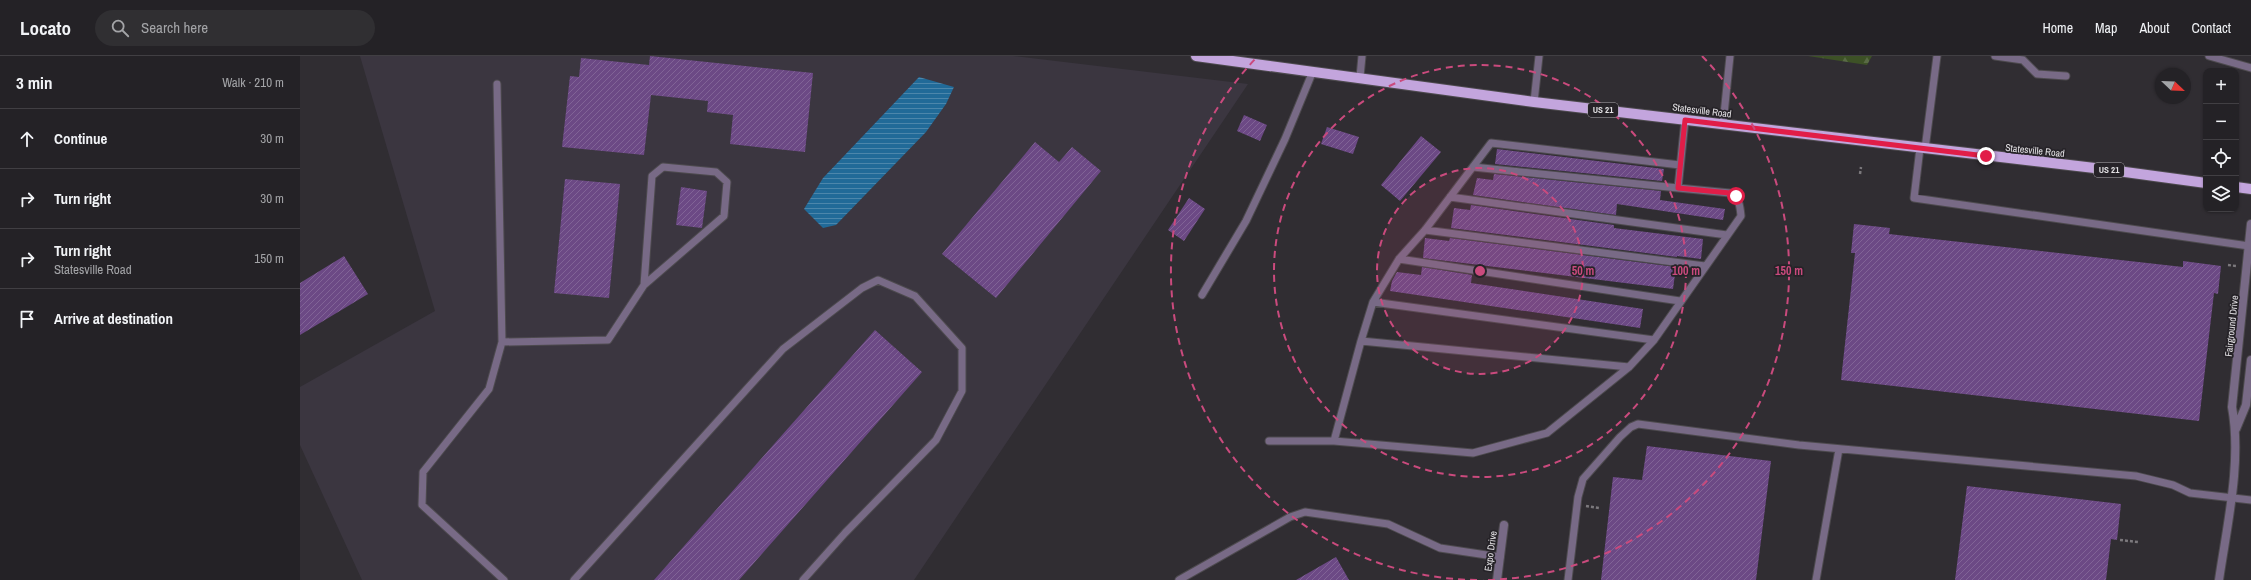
<!DOCTYPE html>
<html lang="en">
<head>
<meta charset="utf-8">
<style>
  body { margin:0; font-family:"Archivo Narrow",sans-serif; background:#302f32; color:#f1f3f6 }
  .controls { position:absolute; right:12px; top:12px; display:grid; overflow:hidden; border-radius:8px; box-shadow:0 1px 3px #0004 }
  .controls button { width:36px; height:36px; display:grid; place-items:center; padding:0; border:0; border-bottom:1px solid #413f43; background:#242226; color:#f1f3f6; font:20px sans-serif }
  .compass { position:absolute; left:1855px; top:12px; width:36px; height:36px; border-radius:50%; background:#242226; box-shadow:0 1px 3px #0004; rotate:113deg }
  .stop { position:absolute; width:12px; height:12px; margin:-9px; border:3px solid #e11d48; border-radius:50%; background:#fff }
  .stop.end { background:#e11d48; border-color:#fff; box-shadow:0 1px 4px #0008 }
  .list { margin:0; padding:0; list-style:none }
  h2 { display:flex; justify-content:space-between; align-items:center; height:52px; margin:0; padding:0 16px; font-size:17px }
  h2 small { font-size:13px; font-weight:400; color:#a3a4a7 }
  .list li { display:grid; grid-template-columns:26px 1fr auto; gap:12px; align-items:center; box-sizing:border-box; height:60px; padding:0 16px; border-top:1px solid #413f43 }
  .list b { display:block; font-size:15px; white-space:nowrap }
  .list p { margin:0; font-size:13px; white-space:nowrap; color:#a3a4a7 }
  .list em { font-size:13px; font-style:normal; color:#a3a4a7 }
  .icon { flex:none; width:22px; height:22px; fill:none; stroke:currentColor; stroke-width:2; stroke-linecap:round; stroke-linejoin:round }
  .map { position:relative; flex:none; width:1951px; height:524px; overflow:hidden }
  header { display:flex; align-items:center; gap:24px; box-sizing:border-box; height:56px; padding:0 20px; background:#242226; border-bottom:1px solid #413f43 }
  header strong { font-size:19px }
  nav { display:flex; gap:22px; margin-inline-start:auto; font-size:14px }
  .search { width:280px; height:36px; background:#302f32; display:flex; align-items:center; gap:10px; box-sizing:border-box; padding:0 14px; border-radius:22px; color:#a3a4a7; font-size:15px }
  main { display:flex }
  aside { flex:1; background:#242226 }
  .map>svg:first-child { display:block }
  .built { fill:#3b3640 }
  .forest { fill:url(#forest-firs) }
  .water { fill:url(#water-rules) }
  .building { fill:url(#building-hatch) }
  .lines { fill:none; stroke-linecap:round; stroke-linejoin:round }
  .lane-casing { stroke:#4d4a4e; stroke-width:9 }
  .street-casing { stroke:#4d4a4e; stroke-width:10 }
  .primary-casing { stroke:#4d4a4e; stroke-width:12 }
  .path { stroke:#7b787c; stroke-width:2.5; stroke-dasharray:3 2; stroke-linecap:butt }
  .lane { stroke:#786a86; stroke-width:7 }
  .street { stroke:#786a86; stroke-width:8 }
  .primary { stroke:#c3a5dd; stroke-width:10 }
  .route { stroke:#e11d48; stroke-width:5 }
  .ring { fill:none; stroke:#ca4a7d; stroke-width:2; stroke-dasharray:7 5 }
  .labels { text-anchor:middle; stroke-width:3.5; stroke-linejoin:round; paint-order:stroke }
  .shield { fill:#262328; stroke:#aaa8ac; stroke-width:1 }
  .shield-label { font-size:9px; font-weight:bold; fill:#e3e1e4 }
  .street-label { font-size:10px; fill:#e3e1e4; stroke:#262328 }
  .centre { fill:#ca4a7d; stroke:#262328; stroke-width:2 }
  .ring-label { font-size:12px; text-anchor:middle; font-weight:bold; fill:#ca4a7d; stroke:#262328; stroke-width:3.5; stroke-linejoin:round; paint-order:stroke }
</style>
</head>
<body>
<header>
<strong>Locato</strong>
<div class="search"><svg class="icon" aria-label="search" viewBox="0 0 24 24"><circle cx="10" cy="10" r="6"/><path d="M15 15l6 6"/></svg>Search here</div>
<nav><a>Home</a><a>Map</a><a>About</a><a>Contact</a></nav>
</header>
<main>
<aside>
<h2>3 min<small>Walk · 210 m</small></h2>
<ul class="list">
<li><svg class="icon" aria-label="ahead" viewBox="0 0 24 24"><path d="M12 20V5M6 11l6-6 6 6"/></svg><div><b>Continue</b></div><em>30 m</em></li>
<li><svg class="icon" aria-label="right" viewBox="0 0 24 24"><path d="M7 20v-9h11M14 6l5 5-5 5"/></svg><div><b>Turn right</b></div><em>30 m</em></li>
<li><svg class="icon" aria-label="right" viewBox="0 0 24 24"><path d="M7 20v-9h11M14 6l5 5-5 5"/></svg><div><b>Turn right</b><p>Statesville Road</p></div><em>150 m</em></li>
<li><svg class="icon" aria-label="arrive" viewBox="0 0 24 24"><path d="M6 21V4h12l-3 4 3 4H6"/></svg><div><b>Arrive at destination</b></div></li>
</ul>
</aside>
<div class="map">
<svg width="1951" height="524" viewBox="0 0 1951 524">
  <defs>
    <pattern id="forest-firs" width="22" height="20" patternUnits="userSpaceOnUse"><rect width="22" height="20" fill="#3d5126"/><path d="M5 1l3.5 6h-7zM16 11l3.5 6h-7z" fill="#596a45"/></pattern>
    <pattern id="water-rules" width="6" height="5" patternUnits="userSpaceOnUse"><rect width="6" height="5" fill="#216a98"/><path d="M0 2.5h6" fill="none" stroke="#4c86ab"/></pattern>
    <pattern id="building-hatch" width="6" height="6" patternUnits="userSpaceOnUse"><rect width="6" height="6" fill="#6c4985"/><path d="M-1 1l2-2M0 6l6-6M5 7l2-2" fill="none" stroke="#816396"/></pattern>
  </defs>
  <rect width="100%" height="100%" fill="#302d32"/>
  <path class="built" d="M60 0H713L948 28 614 524H62L0 389V331L135 255Z"/>
  <path class="forest" d="M1508 0H1572L1567 9Z"/>
  <path class="water" d="M619 21 654 31 646 48 626 76 536 169 523 172 504 153 523 122Z"/>
  <path class="building" d="M350 0 513 17 505 96 430 88 433 59 407 56 408 45 351 39 344 99 262 91 270 20 279 21 281 2 349 9Z
    M944 59 967 69 960 85 937 75Z
    M1027 71 1059 81 1053 98 1021 88Z
    M1121 80 1141 96 1100 145 1081 129Z
    M735 86 759 106 772 91 801 115 696 242 642 198Z
    M1197 93 1364 113 1362 125 1195 108Z
    M1194 118 1361 135 1360 144 1425 153 1423 164 1317 148 1316 159 1173 139 1177 122 1193 124Z
    M265 123 320 128 309 242 254 237Z
    M381 131 407 135 402 172 376 169Z
    M889 142 905 153 884 185 868 174Z
    M1171 149 1314 169V172L1403 183 1401 203 1377 200V201L1151 172 1154 152 1170 154Z
    M1554 168 1590 172 1589 178 1883 211V205L1921 210 1918 238 1914 237 1899 365 1541 324 1555 197H1551Z
    M1125 182 1149 185 1150 182 1376 211 1373 233 1123 202Z
    M44 200 68 238 0 279V227Z
    M1122 211 1172 219 1171 227 1343 253 1340 272 1090 235 1092 225 1097 216 1121 219Z
    M575 274 622 316 439 524H354Z
    M1347 390 1471 405 1456 524H1301L1313 421 1342 424Z
    M1667 430 1821 448 1817 484 1811 483 1806 524H1655Z
    M1036 501 1049 524H996Z"/>
  <g class="lines">
    <defs>
      <path id="lane" d="M1695 0 1723 4 1737 18 1766 20
        M1909 0 1951 12
        M1060 21 1062 0
        M197 28 202 286 189 333 123 416 122 449 204 524
        M1234 46 1239 0
        M1423 68 1430 0
        M1620 92 1614 142 1949 190
        M1625 93 1637 0
        M1173 111 1378 132
        M1150 141 1427 179
        M1125 174 1405 210
        M1099 203 1380 245
        M902 239 946 165 985 83 1013 15
        M1354 284 1073 246 1099 203 1125 174 1191 87 1380 109
        M1061 285 1073 246
        M202 286 308 284 344 229 352 120 363 111 416 116 427 126 424 160 344 229
        M969 385H1034L1173 397 1247 377 1329 311 1354 284 1441 160C1440 149 1439 142 1430 137L1378 132 1385 64
        M1034 385 1061 285 1329 311
        M274 524 483 293 562 232 578 224 615 240 662 292V335L636 384 545 477 503 524
        M879 524 990 461 1005 456 1088 468 1140 492 1200 501
        M1268 524 1278 441 1283 423 1320 381 1331 371 1338 368 1499 389 1836 420 1873 429 1890 437 1951 444
        M1516 524 1539 393"/>
      <path id="street" d="M1936 373 1946 349 1951 304
        M1197 524 1204 469
        M1919 524C1927 469 1942 406 1932 351L1951 168"/>
      <path id="primary" d="M896 0 1234 46 1803 113 1906 127
        M1936 131 1951 133"/>
    </defs>
    <use href="#lane" class="lane-casing"/>
    <use href="#street" class="street-casing"/>
    <use href="#primary" class="primary-casing"/>
    <path class="path" d="M1560 118 1561 111
      M1928 209 1936 210
      M1286 450 1299 452
      M1820 484 1838 486"/>
    <use href="#lane" class="lane"/>
    <use href="#street" class="street"/>
    <use href="#primary" class="primary"/>
  </g>
  <g class="lines">
    <path class="route" d="M1436 140 1430 137 1378 132 1385 64 1686 100"/>
  </g>
  <circle cx="1180" cy="215" r="103" fill="#ca4a7d" fill-opacity=".12"/>
  <g class="ring">
    <circle cx="1180" cy="215" r="103"/>
    <circle cx="1180" cy="215" r="206"/>
    <path d="M1177 524A309 309 0 0 1 958 0M1402 0A309 309 0 0 1 1183 524"/>
  </g>
  <g class="labels">
    <g class="shield">
      <rect x="1288" y="47" width="30" height="14" rx="3"/>
      <rect x="1794" y="107" width="30" height="14" rx="3"/>
    </g>
    <g class="shield-label">
      <text x="1303" y="57">US 21</text>
      <text x="1809" y="117">US 21</text>
    </g>
    <g class="street-label">
      <text transform="translate(1402 54) rotate(7)" y="4">Statesville Road</text>
      <text transform="translate(1735 94) rotate(6)" y="4">Statesville Road</text>
      <text transform="translate(1931 270) rotate(-84)" y="4">Fairground Drive</text>
      <text transform="translate(1190 495) rotate(-82)" y="4">Expo Drive</text>
    </g>
  </g>
  <circle cx="1180" cy="215" r="6" class="centre"/>
  <g class="ring-label">
    <text x="1283" y="219">50 m</text>
    <text x="1386" y="219">100 m</text>
    <text x="1489" y="219">150 m</text>
  </g>
</svg>
<div class="controls">
<button>+</button>
<button>−</button>
<button><svg class="icon" aria-label="locate" viewBox="0 0 24 24"><circle cx="12" cy="12" r="6"/><path d="M12 2v4M12 18v4M2 12h4M18 12h4"/></svg></button>
<button><svg class="icon" aria-label="layers" viewBox="0 0 24 24"><path d="M12 4l9 5-9 5-9-5zM3 14l9 5 9-5"/></svg></button>
</div>
<svg class="compass" viewBox="-18 -18 36 36"><path d="M0-13l5 13h-10z" fill="#e53935"/><path d="M0 13l5-13h-10z" fill="#a3a4a7"/></svg>
<div class="stop" style="left:1436px;top:140px"></div>
<div class="stop end" style="left:1686px;top:100px"></div>
</div>
</main>
</body>
</html>
